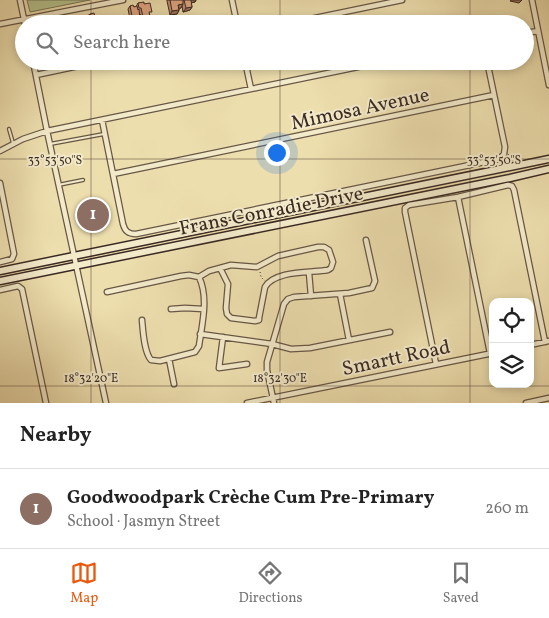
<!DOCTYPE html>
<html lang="en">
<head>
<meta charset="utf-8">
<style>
  body { margin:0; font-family:Vollkorn,serif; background:#f2f2f2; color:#222 }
  .controls { position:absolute; right:15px; bottom:15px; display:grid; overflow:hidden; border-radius:10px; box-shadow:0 2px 8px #0003 }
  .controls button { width:45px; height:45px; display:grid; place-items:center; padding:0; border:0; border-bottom:1px solid #e0e0e0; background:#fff; color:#222; font:25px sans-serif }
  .you { position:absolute; left:276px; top:152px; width:18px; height:18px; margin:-12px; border:4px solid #fff; border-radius:50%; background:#1a73e8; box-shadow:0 0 0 8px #1a73e833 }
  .badge { display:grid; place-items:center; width:32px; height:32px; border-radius:50%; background:#ea580c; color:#fff; font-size:16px; font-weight:700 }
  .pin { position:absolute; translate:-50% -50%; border:2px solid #fff; box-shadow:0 1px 5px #0006 }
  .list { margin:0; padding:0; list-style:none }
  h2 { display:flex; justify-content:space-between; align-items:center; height:65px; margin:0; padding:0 20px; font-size:21px }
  h2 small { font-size:16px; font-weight:400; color:#767676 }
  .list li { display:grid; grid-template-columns:32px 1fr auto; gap:15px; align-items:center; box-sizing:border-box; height:80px; padding:0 20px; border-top:1px solid #e0e0e0 }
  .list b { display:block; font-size:19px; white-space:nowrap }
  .list p { margin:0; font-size:16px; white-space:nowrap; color:#767676 }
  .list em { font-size:16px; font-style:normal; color:#767676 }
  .icon { flex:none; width:28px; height:28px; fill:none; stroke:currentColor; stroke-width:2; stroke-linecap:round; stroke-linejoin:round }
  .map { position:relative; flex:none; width:549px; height:403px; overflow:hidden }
  .search { position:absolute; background:#fff; box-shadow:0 2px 8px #0003; left:15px; right:15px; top:15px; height:55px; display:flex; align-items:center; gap:12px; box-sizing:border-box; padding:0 18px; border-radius:28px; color:#767676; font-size:19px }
  .sheet { height:145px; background:#fff }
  nav { display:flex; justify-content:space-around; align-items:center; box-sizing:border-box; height:70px; border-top:1px solid #e0e0e0; background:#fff; font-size:14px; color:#767676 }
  nav a { display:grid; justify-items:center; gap:2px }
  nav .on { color:#ea580c }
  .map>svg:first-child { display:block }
  .green { fill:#b5c28d; stroke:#787658 }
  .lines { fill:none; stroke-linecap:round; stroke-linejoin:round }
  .lane-casing { stroke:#675746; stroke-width:4.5 }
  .street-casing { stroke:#675746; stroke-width:7 }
  .secondary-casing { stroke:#3a2a23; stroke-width:9 }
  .path { stroke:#3a2a23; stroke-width:1; stroke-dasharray:1 2.5; stroke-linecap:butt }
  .lane { stroke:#f3eaca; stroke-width:2 }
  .street { stroke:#f3eaca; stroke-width:4.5 }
  .secondary { stroke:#f3eaca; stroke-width:6 }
  .wall { fill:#bf8e70; stroke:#3a2a23 }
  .shaded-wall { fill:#9b745b; stroke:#3a2a23 }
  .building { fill:#dea582; stroke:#3a2a23 }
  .ticks { fill:none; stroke:#3a2a23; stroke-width:1; stroke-opacity:0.45 }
  .labels { text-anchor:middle; stroke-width:4; stroke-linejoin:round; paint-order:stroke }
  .street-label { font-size:20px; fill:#3a2a23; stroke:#f3eaca }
  .ticks-label { font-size:12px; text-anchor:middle; fill:#3a2a23; stroke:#f3eaca; stroke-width:4; stroke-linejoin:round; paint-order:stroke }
</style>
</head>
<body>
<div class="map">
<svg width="549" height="403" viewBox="0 0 549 403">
  <rect width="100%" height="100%" fill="#eddeae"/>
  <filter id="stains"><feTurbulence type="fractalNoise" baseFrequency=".004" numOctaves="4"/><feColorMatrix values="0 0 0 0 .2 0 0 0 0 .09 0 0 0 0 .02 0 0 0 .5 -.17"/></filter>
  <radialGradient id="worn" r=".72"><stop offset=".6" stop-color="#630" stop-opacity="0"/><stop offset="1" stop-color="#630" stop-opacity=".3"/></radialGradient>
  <path class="green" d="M27 0H90L30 12Z"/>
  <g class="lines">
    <defs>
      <path id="lane" d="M9 129 13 143
        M50 144 104 134
        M58 185 83 180"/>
      <path id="street" d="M20 0 25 24
        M232 0 237 24
        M532 0 549 85
        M0 24 123 0
        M286 24 402 0
        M525 33 538 31
        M33 61 47 131 106 403
        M245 61 251 89
        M36 75 102 61
        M102 120 123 224C125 231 128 234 136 234L499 159 504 154 505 147 487 61
        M0 151 23 139 47 131 387 61
        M113 174 494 95
        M0 183 14 254 12 259 0 262
        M458 197 490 353
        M309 273 311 296
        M0 290 18 286 22 289 46 403
        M107 292 181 276 189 275 199 277 209 271 231 265 257 267 278 256 318 247H324L329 250 333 262 331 268 328 270C311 273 275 270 265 287L259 318V320L255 321 231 318 227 314 226 308 228 284 220 268
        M340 294 349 340
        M171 309 185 308 203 309
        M142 320C143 331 144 352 151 360L160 361 195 352 199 346C202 324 209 298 199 277
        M200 334 272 344 291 349 310 348 390 332
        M223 337 219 368 247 364
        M530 345 549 341
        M169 359 174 384
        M436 364 405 212V208L409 205 458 197 508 185 512 186 514 190 545 342
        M247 403 493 353
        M274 403 267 370V362L284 304 288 299 294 297 349 293 372 288 375 281 366 240
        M526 403 549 398"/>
      <path id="secondary" d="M0 271 549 159
        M0 281 510 178 549 169"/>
    </defs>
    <use href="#lane" class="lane-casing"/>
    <use href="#street" class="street-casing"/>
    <use href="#secondary" class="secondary-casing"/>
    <path class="path" d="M508 154 512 161
      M260 272 261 277 265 281"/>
    <use href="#lane" class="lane"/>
    <use href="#street" class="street"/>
    <use href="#secondary" class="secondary"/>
  </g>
  <path class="wall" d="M167 0H196L195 2 191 3 192 7 190 10 183 12 182 6 181 8H179V10L177 14 170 15 167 1Z
    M138 3 144 4 150 16 148 19 141 21 140 14V20L138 24H131L128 9 130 6 134 7H136Z
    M90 14 96 24H80L79 20 82 17 89 15Z"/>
  <path class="shaded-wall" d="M191 0H196L195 2 188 3Z
    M511 0H522L519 3 510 1Z
    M183 4 181 8 176 9 178 5Z
    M192 7 190 10 183 12 186 8Z
    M179 10 177 14 170 15 172 11Z
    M150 16 148 19 141 21 143 17Z
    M140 20 138 24H132L133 21Z"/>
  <path class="building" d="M170 0H183V4L178 5 179 10 172 11Z
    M184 0H191L192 7 186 8Z
    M144 2V4L150 3 152 12H149L150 16 143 17 141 8H139L138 3Z
    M133 5 134 7 137 6 138 10 139 9 140 20 133 21 130 6Z
    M94 13 96 24H89V22L83 24 82 17 90 15V14Z"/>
  <path class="ticks" d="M91 0V24M280 0V24M470 0V24M91 61V403M280 61V403M470 61V403M0 159H549M0 386H549"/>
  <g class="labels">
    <g class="street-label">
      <text transform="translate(360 108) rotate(-12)" y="7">Mimosa Avenue</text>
      <text transform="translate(271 210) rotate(-11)" y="7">Frans Conradie Drive</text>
      <text transform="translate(396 357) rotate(-12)" y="7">Smartt Road</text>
    </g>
  </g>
  <g class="ticks-label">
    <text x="55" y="164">33°53'50"S</text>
    <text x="494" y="164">33°53'50"S</text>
    <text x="91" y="382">18°32'20"E</text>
    <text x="280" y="382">18°32'30"E</text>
  </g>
  <rect width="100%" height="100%" filter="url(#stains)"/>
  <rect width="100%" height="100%" fill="url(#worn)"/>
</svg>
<div class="controls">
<button><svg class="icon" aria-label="locate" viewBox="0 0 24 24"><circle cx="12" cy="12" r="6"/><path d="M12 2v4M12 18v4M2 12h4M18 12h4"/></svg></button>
<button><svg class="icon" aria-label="layers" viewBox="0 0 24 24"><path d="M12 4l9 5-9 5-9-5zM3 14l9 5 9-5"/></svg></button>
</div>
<div class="you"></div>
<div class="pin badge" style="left:93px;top:215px;background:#8d6e63">1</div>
<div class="search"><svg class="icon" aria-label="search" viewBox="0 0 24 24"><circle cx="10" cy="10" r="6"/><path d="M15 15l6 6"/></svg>Search here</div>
</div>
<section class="sheet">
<h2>Nearby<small></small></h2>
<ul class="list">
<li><span class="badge" style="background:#8d6e63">1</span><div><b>Goodwoodpark Crèche Cum Pre-Primary</b><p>School · Jasmyn Street</p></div><em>260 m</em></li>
</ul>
</section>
<nav>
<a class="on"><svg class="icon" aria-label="map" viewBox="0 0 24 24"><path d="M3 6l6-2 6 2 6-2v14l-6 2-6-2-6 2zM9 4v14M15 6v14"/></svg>Map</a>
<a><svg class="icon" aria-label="directions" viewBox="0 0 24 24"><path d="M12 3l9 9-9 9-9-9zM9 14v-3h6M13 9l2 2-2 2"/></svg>Directions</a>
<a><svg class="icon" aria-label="saved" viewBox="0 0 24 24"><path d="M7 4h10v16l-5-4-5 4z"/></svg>Saved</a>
</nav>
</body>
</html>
